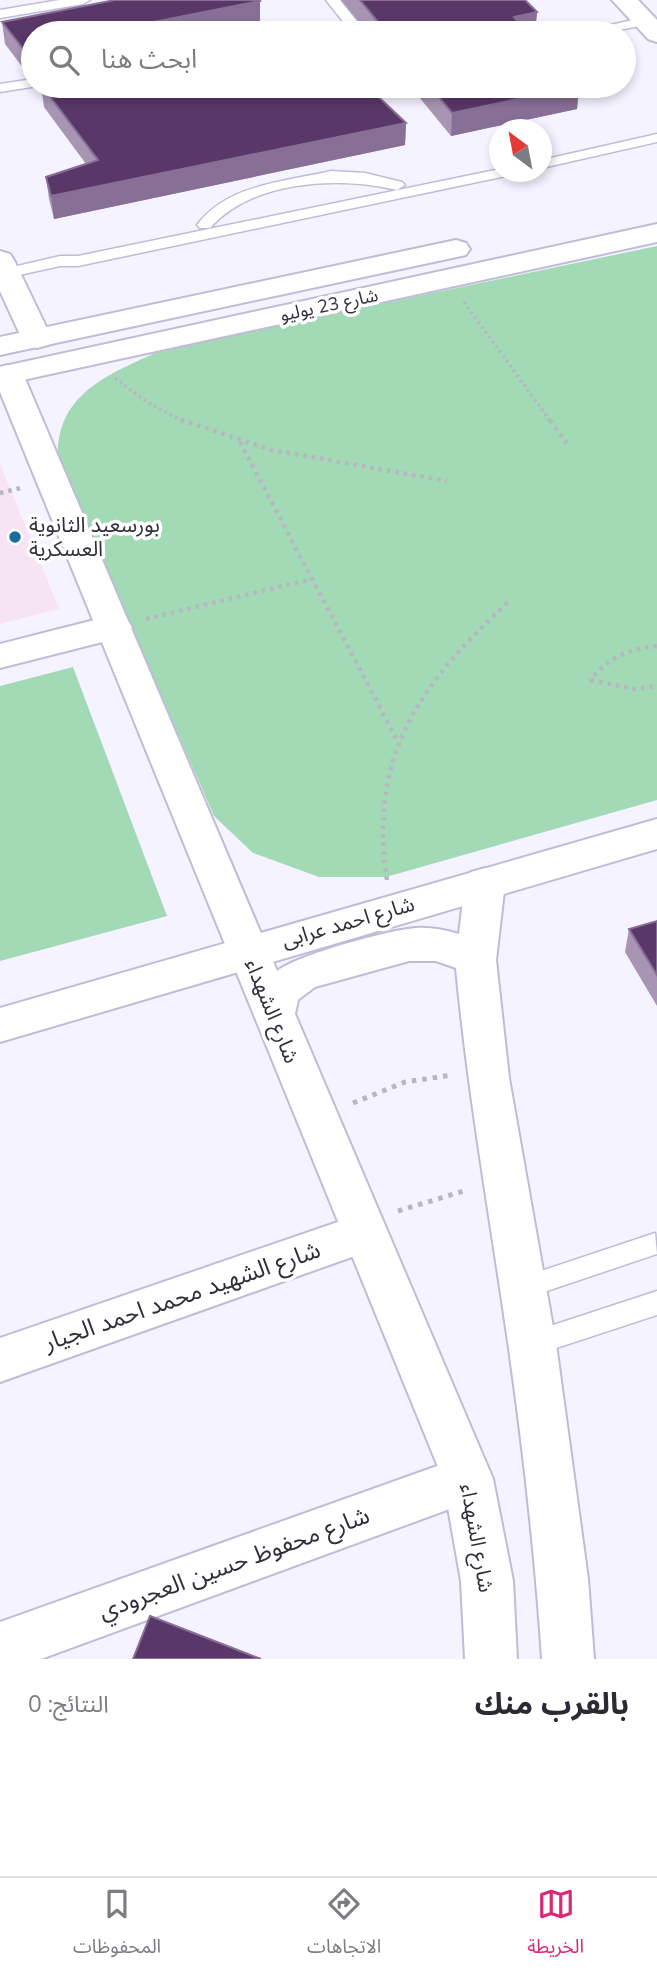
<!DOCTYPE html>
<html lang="ar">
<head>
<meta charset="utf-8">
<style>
  body { margin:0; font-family:"Nunito Sans","Noto Sans Arabic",sans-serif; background:#f2f2f3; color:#2b2b33; direction:rtl }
  .compass { position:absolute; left:489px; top:119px; width:63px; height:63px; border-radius:50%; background:#fff; box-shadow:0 4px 10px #0003; rotate:328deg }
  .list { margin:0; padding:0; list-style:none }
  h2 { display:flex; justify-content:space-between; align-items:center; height:91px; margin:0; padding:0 28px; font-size:30px }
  h2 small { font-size:23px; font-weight:400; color:#7c7c81 }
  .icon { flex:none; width:38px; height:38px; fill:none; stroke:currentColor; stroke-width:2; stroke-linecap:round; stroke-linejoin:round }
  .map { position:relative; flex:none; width:657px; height:1659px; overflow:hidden; direction:ltr }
  .search { position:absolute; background:#fff; box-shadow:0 4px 10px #0003; left:21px; right:21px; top:21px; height:77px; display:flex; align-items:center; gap:18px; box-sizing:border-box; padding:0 24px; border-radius:38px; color:#7c7c81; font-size:26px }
  .sheet { height:217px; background:#fff }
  nav { display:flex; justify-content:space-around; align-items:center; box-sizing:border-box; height:98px; border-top:2px solid #e1e1e2; background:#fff; font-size:19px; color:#7c7c81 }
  nav a { display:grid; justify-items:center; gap:4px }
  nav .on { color:#db2777 }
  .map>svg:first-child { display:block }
  .education { fill:#f6e4f5 }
  .green { fill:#a1dab5 }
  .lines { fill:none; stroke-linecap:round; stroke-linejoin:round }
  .service-casing { stroke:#c1bbd8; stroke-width:3 }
  .minor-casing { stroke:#c1bbd8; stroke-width:4 }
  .tertiary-casing { stroke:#c1bbd8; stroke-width:4 }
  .primary-casing { stroke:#c1bbd8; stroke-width:4 }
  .trunk-casing { stroke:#c1bbd8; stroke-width:4 }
  .path-far2 { stroke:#b8b6c2; stroke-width:3.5; stroke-dasharray:2.5 3.5; stroke-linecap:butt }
  .path-far1 { stroke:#b8b6c2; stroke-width:4.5; stroke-dasharray:3.5 5; stroke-linecap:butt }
  .path { stroke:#b8b6c2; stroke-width:5; stroke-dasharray:4.5 6; stroke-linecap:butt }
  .service { fill:#fff; fill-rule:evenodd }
  .minor { fill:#fff; fill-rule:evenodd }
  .tertiary { fill:#fff; fill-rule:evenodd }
  .primary { fill:#fff; fill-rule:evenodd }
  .trunk { fill:#fff; fill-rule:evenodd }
  .wall { fill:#a895b4 }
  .shaded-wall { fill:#886f96 }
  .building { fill:#5a3769; stroke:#886f96; stroke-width:2 }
  .poi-dot { fill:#186d9e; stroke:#fff; stroke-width:2.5 }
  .labels { text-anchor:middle; stroke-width:7; stroke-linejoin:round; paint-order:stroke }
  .far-street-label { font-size:18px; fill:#302e39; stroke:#fff }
  .poi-label { font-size:21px; fill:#302e39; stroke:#fff; text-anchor:start }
  .street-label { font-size:21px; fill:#302e39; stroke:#fff }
  .near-street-label { font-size:24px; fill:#302e39; stroke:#fff }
</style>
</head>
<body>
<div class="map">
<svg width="657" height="1659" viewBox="0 0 657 1659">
  <rect width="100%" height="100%" fill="#f5f3ff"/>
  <path class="education" d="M0 464 59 609 0 624Z"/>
  <path class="green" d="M657 246V800L386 877H319L253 853 214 816 58 459C55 392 112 373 164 349Z
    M73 667 167 916 0 961V686Z"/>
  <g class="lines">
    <defs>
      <path id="service" d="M59 0H90L83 4 0 18V10Z
        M326 0H340L366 33H352Z
        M645 17 650 18V24L603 33H576Z
        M33 79V86H38L0 92V84Z
        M657 134V142L542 168V160Z
        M500 169V172H513L506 176 78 266H60L6 278 0 276V270L60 256H78Z
        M331 171 365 173 402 182 405 185 397 190C338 176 253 180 210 228H200L197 225C228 184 284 182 331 171Z
        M655 1233 657 1254 523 1299 514 1296 510 1288 514 1280Z
        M657 1291V1315L532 1356 523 1352 519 1344 523 1336 532 1332Z"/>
      <path id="minor" d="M114 615 126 618 132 627 126 636 0 668V644Z
        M364 1213 380 1219 387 1233 380 1247 0 1382V1338Z
        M468 1455 485 1462 493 1479 485 1496 41 1659H0V1622Z"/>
      <path id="tertiary" d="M612 0H638L657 20V42L648 39Z
        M0 251 10 254 14 260 52 339 48 345 37 348 26 345 22 339 0 291Z"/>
      <path id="primary" d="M657 224V242L0 385V367Z
        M456 240 466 243 470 249 466 255 0 355V337Z
        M657 819V849L0 1042V1008Z"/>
      <path id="trunk" d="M8 365 19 367 23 374 277 971C298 955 388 930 416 928 431 927 445 930 459 934L465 883 471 872 485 868 499 872 505 883 496 960 509 1078 556 1344 588 1579 594 1659H542C535 1553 523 1447 508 1342 490 1217 468 1094 456 968L436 961H409L315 987 298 1000 295 1014 493 1479 513 1581 517 1659H465L461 1581 443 1479 0 392V367Z"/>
    </defs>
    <use href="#service" class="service-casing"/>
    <use href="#minor" class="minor-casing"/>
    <use href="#tertiary" class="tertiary-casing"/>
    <use href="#primary" class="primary-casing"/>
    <use href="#trunk" class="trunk-casing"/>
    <path class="path-far2" d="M464 302 551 422
      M115 378 147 402 184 422"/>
    <path class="path-far1" d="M181 420 272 450 447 481
      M550 420 567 444
      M240 442 398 742
      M0 493 21 488
      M146 619 312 579
      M657 646C629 649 608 657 591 680L635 689 657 686
      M387 880C368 754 420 685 508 602"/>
    <path class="path" d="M353 1103 405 1082 452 1075
      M398 1211 467 1190"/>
    <use href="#service" class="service"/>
    <use href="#minor" class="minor"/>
    <use href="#tertiary" class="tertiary"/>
    <use href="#primary" class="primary"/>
    <use href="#trunk" class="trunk"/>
  </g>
  <path class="wall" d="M341 0H525L537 12 535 33H368Z
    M2 22 260 23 210 33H33V77H30L5 44Z
    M39 86H128L137 97 406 123 405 145 54 219 49 199 46 177 86 164 44 107 42 93 39 88Z
    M410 86H579L577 109 451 136Z
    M657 921V1006L625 952 629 929Z"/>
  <path class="shaded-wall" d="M260 1V23L210 33H98Z
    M537 12 535 33H513L514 17Z
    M579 86 577 109 451 136 452 113Z
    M406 123 405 145 54 219 51 196Z"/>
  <path class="building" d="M115 0H259L260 1 98 33H33V61L32 55H28L2 22Z
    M360 0H525L537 12 514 17 529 33H387Z
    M42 86H128L137 97 194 86H367L406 123 51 196 46 177 98 160Z
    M430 86H579L452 113Z
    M657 921V975L629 929Z
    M150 1616 261 1659H133Z"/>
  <circle class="poi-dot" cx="15" cy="537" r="7"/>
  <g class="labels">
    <g class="far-street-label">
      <text transform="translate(329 305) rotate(-12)" y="6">شارع 23 يوليو</text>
    </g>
    <g class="poi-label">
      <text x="29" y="532">بورسعيد الثانوية<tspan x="29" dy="24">العسكرية</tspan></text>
    </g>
    <g class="street-label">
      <text transform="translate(348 922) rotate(-16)" y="7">شارع احمد عرابى</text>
      <text transform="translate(272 1011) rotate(68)" y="7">شارع الشهداء</text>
      <text transform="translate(477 1538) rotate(80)" y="7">شارع الشهداء</text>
    </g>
    <g class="near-street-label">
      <text transform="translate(182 1296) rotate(-19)" y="8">شارع الشهيد محمد احمد الجيار</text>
      <text transform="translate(234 1563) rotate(-20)" y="8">شارع محفوظ حسين العجرودي</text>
    </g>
  </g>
</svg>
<svg class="compass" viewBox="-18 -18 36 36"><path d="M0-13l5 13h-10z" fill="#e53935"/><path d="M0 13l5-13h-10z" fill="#7c7c81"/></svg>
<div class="search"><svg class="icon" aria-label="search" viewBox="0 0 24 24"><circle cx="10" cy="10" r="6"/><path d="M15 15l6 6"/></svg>ابحث هنا</div>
</div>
<section class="sheet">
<h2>بالقرب منك<small>النتائج: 0</small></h2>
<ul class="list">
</ul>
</section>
<nav>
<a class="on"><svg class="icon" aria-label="map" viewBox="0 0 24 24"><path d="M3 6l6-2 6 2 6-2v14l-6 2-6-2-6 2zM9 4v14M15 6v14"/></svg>الخريطة</a>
<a><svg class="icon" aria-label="directions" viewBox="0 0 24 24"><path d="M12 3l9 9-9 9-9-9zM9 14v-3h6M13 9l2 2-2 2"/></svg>الاتجاهات</a>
<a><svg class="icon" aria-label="saved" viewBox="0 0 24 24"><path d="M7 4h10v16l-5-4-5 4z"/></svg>المحفوظات</a>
</nav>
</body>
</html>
